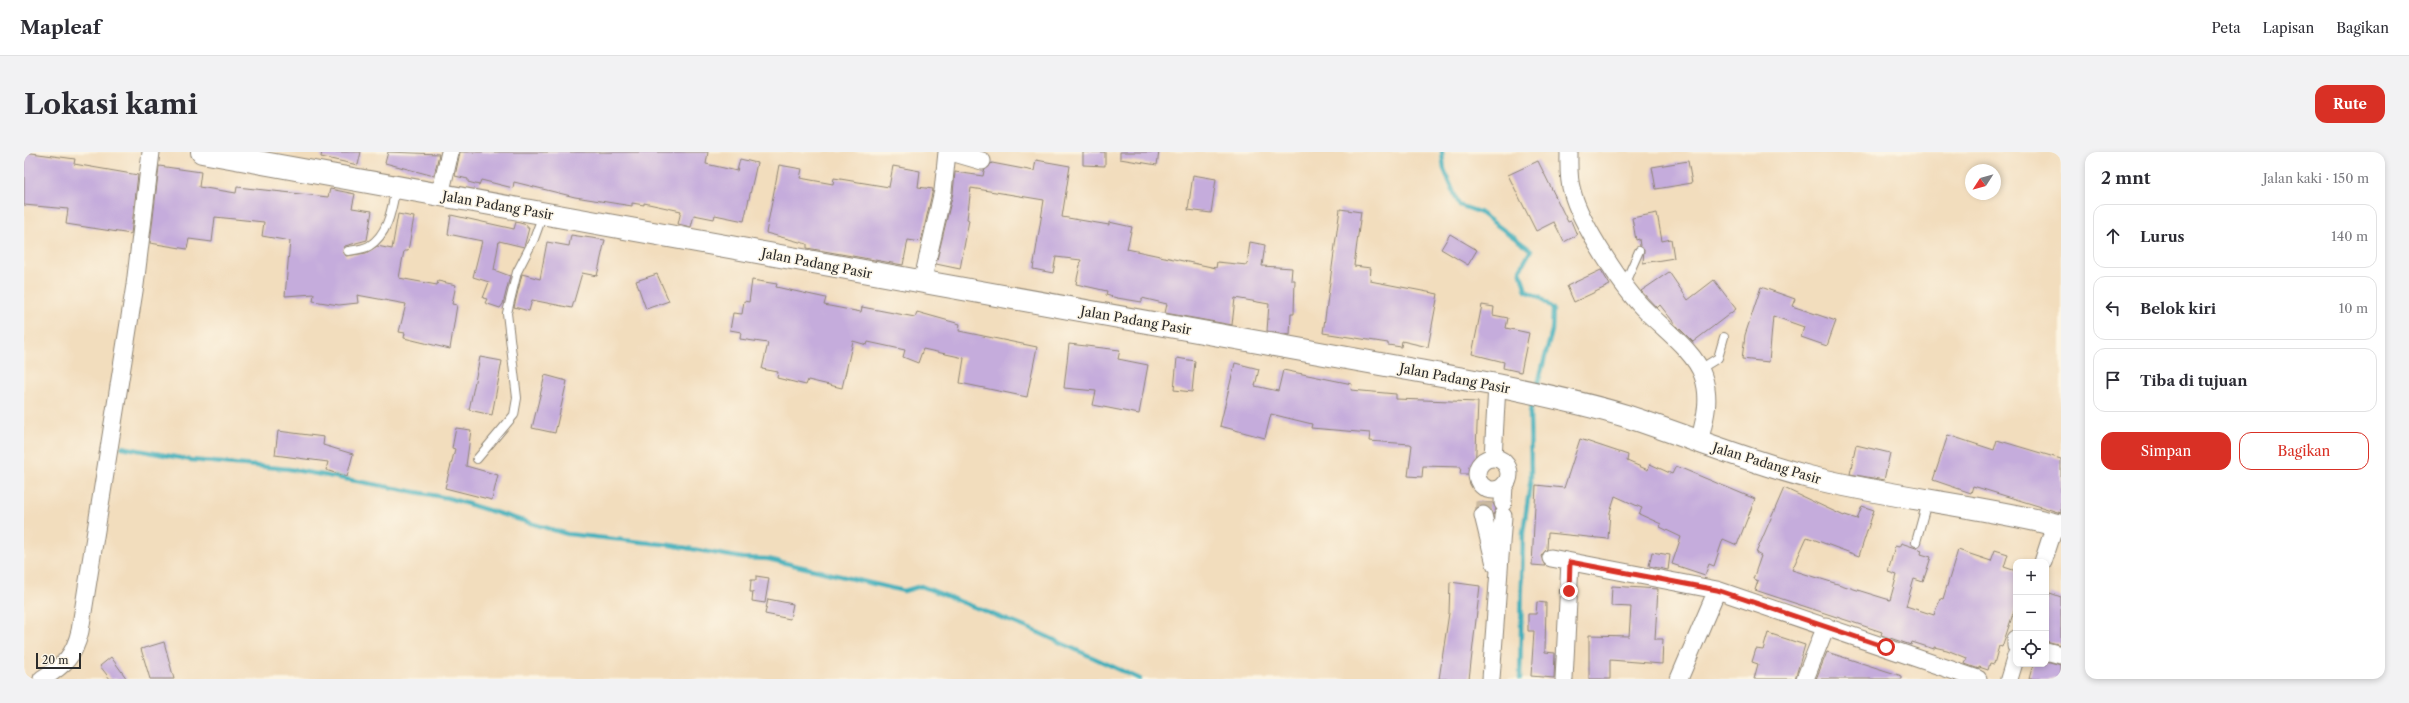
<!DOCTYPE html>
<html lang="id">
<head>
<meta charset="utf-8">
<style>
  body { margin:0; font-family:"Libre Caslon Text",serif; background:#f2f2f3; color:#2b2b33 }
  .controls { position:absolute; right:12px; bottom:12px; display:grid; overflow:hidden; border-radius:8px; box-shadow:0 2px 6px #0003 }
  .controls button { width:36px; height:36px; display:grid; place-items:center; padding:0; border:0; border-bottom:1px solid #e1e1e2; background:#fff; color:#2b2b33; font:20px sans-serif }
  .compass { position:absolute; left:1941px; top:12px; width:36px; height:36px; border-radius:50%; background:#fff; box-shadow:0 2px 6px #0003; rotate:234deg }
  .scale { position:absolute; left:12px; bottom:10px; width:45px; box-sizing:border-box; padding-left:4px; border:2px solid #2b2b2b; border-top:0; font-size:11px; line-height:14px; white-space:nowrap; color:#2b2b2b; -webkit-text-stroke:3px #fcf5e5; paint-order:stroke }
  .stop { position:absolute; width:12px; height:12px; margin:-9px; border:3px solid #d93025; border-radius:50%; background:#fff }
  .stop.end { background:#d93025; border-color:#fff; box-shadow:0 1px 4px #0008 }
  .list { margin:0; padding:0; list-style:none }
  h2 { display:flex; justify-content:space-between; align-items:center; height:52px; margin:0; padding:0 16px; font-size:17px }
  h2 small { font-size:13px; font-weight:400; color:#7c7c81 }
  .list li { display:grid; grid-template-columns:26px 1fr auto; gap:12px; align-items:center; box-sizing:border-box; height:64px; margin:0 8px 8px; padding:0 8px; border:1px solid #e1e1e2; border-radius:12px }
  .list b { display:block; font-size:15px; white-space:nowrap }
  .list em { font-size:13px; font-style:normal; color:#7c7c81 }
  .actions { display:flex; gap:8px; padding:12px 16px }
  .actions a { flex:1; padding:9px 0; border:1px solid #d93025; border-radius:12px; text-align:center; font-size:14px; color:#d93025 }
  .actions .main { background:#d93025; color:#fff }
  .icon { flex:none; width:22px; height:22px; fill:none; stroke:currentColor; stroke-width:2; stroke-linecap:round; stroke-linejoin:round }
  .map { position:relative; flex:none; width:2037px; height:527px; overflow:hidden; border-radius:12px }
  header { display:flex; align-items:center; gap:24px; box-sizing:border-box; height:56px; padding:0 20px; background:#fff; border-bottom:1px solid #e1e1e2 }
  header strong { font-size:19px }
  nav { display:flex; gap:22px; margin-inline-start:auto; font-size:14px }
  .intro { display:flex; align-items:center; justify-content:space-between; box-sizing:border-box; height:96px; padding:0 24px }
  h1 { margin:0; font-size:28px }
  .button { padding:10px 18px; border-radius:12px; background:#d93025; color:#fff; font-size:14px; font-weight:700 }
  main { display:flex; gap:24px; padding:0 24px }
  aside { flex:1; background:#fff; border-radius:12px; box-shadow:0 2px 6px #0003 }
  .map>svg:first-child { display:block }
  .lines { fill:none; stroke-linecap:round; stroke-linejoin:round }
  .stream { stroke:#3dadba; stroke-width:4.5 }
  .building { fill:#c5acdc }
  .minor-tunnel { stroke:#cab9a0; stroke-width:17; stroke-dasharray:17 8; stroke-linecap:butt }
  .service-casing { stroke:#8e8474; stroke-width:10 }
  .minor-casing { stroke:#8e8474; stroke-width:19 }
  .trunk-casing { stroke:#8e8474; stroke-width:24 }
  .service { stroke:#fff; stroke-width:8 }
  .minor { stroke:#fff; stroke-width:17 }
  .trunk { stroke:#fff; stroke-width:22 }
  .route { stroke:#d93025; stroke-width:5 }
  .labels { text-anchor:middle; stroke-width:3; stroke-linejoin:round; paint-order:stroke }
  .street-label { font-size:13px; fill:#2b2b2b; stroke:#fcf5e5 }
</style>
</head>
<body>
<header>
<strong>Mapleaf</strong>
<nav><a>Peta</a><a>Lapisan</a><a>Bagikan</a></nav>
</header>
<div class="intro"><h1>Lokasi kami</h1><a class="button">Rute</a></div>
<main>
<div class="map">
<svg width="2037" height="527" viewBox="0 0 2037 527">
  <rect width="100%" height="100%" fill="#fcf5e5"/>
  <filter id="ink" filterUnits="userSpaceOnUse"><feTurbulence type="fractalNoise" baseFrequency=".025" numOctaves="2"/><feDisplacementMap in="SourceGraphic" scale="8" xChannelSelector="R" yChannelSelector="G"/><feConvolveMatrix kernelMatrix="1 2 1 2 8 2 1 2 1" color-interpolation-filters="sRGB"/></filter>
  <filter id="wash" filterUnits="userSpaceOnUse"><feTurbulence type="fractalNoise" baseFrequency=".012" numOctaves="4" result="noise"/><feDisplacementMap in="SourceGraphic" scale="16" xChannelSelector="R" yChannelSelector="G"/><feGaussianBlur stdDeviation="0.9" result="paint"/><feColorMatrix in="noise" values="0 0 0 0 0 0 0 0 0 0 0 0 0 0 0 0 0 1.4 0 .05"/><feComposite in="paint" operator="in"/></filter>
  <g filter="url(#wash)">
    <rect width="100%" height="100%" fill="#f2ddbd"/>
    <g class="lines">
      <path class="stream" d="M1418 0 1420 17 1435 53 1455 60 1507 98 1496 118 1502 139 1515 145 1529 157 1528 179 1513 235
        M98 295 167 308 265 317 327 328 424 346 543 382 646 393 718 406 744 407 880 439 897 434 1011 479 1116 527
        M1496 527 1499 381 1507 326 1506 260 1510 246"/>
    </g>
    <g id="blocks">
      <path class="building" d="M0 0 51 7 50 12 114 23 107 82 42 72 44 57 0 53Z
        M298 0H337L334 13 297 5Z
        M364 0 415 2 410 24 361 11Z
        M436 0H684L682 12 713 19 716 7 733 11 720 69 691 63 690 67 670 63 667 75 654 72 657 59 620 51V53L608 51V54L551 45 490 30 489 36 457 28 455 33 444 30V27L431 24Z
        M1059 0H1081V14L1059 13Z
        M1096 0H1135L1133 13 1096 7Z
        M1012 8 1046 14 1038 65 1085 73V70L1108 75 1103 97 1192 116 1193 110 1223 113 1226 90 1241 93 1238 114 1268 116 1267 128H1271L1270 162H1267L1266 183 1243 179 1245 152 1211 146 1208 173 1141 161 1143 152 1118 146V150L1093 146 1082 143 1083 139 1052 132 1057 108 1032 105 1029 121 1009 117 1020 48 947 36 943 67 945 68 936 117 912 112 929 41 931 20 959 24 960 19 968 11 1010 19Z
        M1514 9 1544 70 1547 69 1553 83 1540 90 1530 70 1512 79 1484 23Z
        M1664 9 1668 31 1632 37 1628 15Z
        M755 13 778 17 776 26 809 32 810 26 865 35 869 14 896 19 894 35 909 37 897 90 884 88 879 113 783 96V92L742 81Z
        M135 14 177 20 175 35 212 41 213 35 304 45 306 37 331 42 328 56 348 59 343 88 321 94 319 99 322 104 342 101 353 94 368 97 374 62 390 65 384 99H380L375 126 413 133 414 129 432 133 428 152 433 153 426 197 380 186 381 181 375 180 382 152 333 143 334 151 315 153 289 149 290 142 261 144 266 89 238 84 240 70 191 65 188 90 165 87 163 97 126 91Z
        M1169 23 1192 27 1187 61 1164 58Z
        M1316 57 1337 60 1330 114 1347 116 1346 129 1414 142 1404 195 1378 189 1377 195 1364 193V191L1299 181Z
        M1633 61 1638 89 1647 87 1650 106 1619 111 1620 98 1616 94 1615 87 1612 88 1608 66Z
        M427 63 490 77 492 70 503 73V76H505L500 95 475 89 470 118 486 124 479 152 476 156 461 151 463 147 459 146 465 130 449 125 458 89 424 82Z
        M1426 82 1453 98 1444 113 1417 97Z
        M547 83 581 88 573 124 558 121 548 156 508 148 505 159 490 155 498 122 516 127 523 90 545 94Z
        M1577 118 1586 133 1550 150 1543 134Z
        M1645 120 1664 148 1690 128 1712 157 1669 190 1651 172 1636 153 1633 156 1617 139Z
        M633 122 645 149 622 157 612 129Z
        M728 128 753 132 752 135 802 146 800 153 837 160 838 155 891 165 893 160 936 172 935 179 1013 195 1003 245 936 231 940 206 899 197 894 211 879 205 881 198 844 190 843 193 829 189 818 236 784 228 782 233 753 226 754 220 738 217 744 191 716 187 717 180 706 178 709 161 718 162 720 149 725 150Z
        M1737 135 1771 147 1768 154 1812 169 1803 194 1777 185 1780 175 1749 164 1745 210 1718 207 1721 183Z
        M1458 153 1470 155 1469 163 1484 166 1482 176 1505 181 1497 220 1479 216 1480 210 1448 202Z
        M1045 192 1096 198 1094 207 1124 213 1115 262 1069 253 1072 239 1040 236Z
        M456 205 478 209 468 263 445 258Z
        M1153 206 1171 209 1168 240 1150 238Z
        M1211 211 1235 217 1231 234 1254 239 1259 218 1328 232 1327 238 1372 242V247L1454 250 1451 322H1436L1437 315 1399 314 1398 325 1384 324 1388 293 1386 292 1345 289 1346 281 1287 276 1288 272 1247 262 1241 286 1196 274Z
        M521 223 543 229 531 281 508 276Z
        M432 276 447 278 442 314 474 323 468 348 421 336 431 297 428 296Z
        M254 279 300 285 299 293 329 302 323 325 302 318 304 310 251 303Z
        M1924 283 1970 298 1973 288 2037 307V361L1949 334 1947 341 1909 328Z
        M1556 287 1604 303 1603 309 1624 318 1626 312 1648 322 1652 314 1731 347 1713 393 1699 387 1690 414 1685 412 1681 423 1648 412 1657 385 1636 375 1637 372 1615 362 1618 356 1591 344 1586 360 1584 387 1524 381 1523 397 1517 404 1521 414 1508 413 1512 333 1540 336Z
        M1832 293 1866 301 1860 328 1826 322Z
        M1760 336 1820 364 1821 363 1833 367 1838 354 1850 358 1835 404 1783 385 1768 418 1866 448 1873 423 1864 420 1871 394 1875 395 1877 391 1898 398 1897 402 1907 405 1899 430 1890 427 1882 454 1910 463 1916 446 1919 447 1934 398 1967 409 1971 398 1984 402 1980 415 1992 419V453L1978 495 1975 494 1970 512 1966 511 1964 518 1955 515V517L1941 512 1943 506 1923 498 1910 495V497L1888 490 1887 493 1857 483 1858 480 1731 438 1734 429 1729 427 1737 404 1732 401Z
        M1453 350 1469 351 1472 357 1469 363 1462 354 1453 355Z
        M1628 400 1646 403 1644 418 1625 414Z
        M732 424 745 426 741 451 728 449 729 440H726L727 428H732Z
        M1426 430 1456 434 1445 527H1415L1425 461Z
        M1588 434 1634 437 1631 487H1639L1638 512 1586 508V527H1565V483L1605 484 1607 455 1587 454Z
        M2026 441 2037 445V493L2022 489V453Z
        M744 447 769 452 766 467 741 462Z
        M1513 450 1522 451 1521 500 1531 501 1530 526 1507 524 1510 479H1504V462H1512Z
        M1744 481 1781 493 1771 527H1730L1734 512 1728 510 1732 497 1739 498Z
        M140 490 150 527H126L117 497Z
        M1803 500 1878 524V527H1792Z
        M87 505 103 527H86L76 514Z
        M2022 509 2037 513V527H2005L2009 512H2022Z"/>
    </g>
  </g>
  <g filter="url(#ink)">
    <use href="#blocks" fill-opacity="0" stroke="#8e8474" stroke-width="1"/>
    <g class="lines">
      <path class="minor-tunnel" d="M1459 363 1460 350"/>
      <defs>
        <path id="service" d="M324 99C331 98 340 97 345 94 365 82 368 55 372 35
          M1600 133 1615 99
          M1676 217 1694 206 1700 185
          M453 307 490 263 493 246 483 161 493 120 510 87 519 62
          M1892 390 1903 350"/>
        <path id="minor" d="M927 0 958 9
          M1545 0C1545 13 1544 27 1548 39 1556 71 1599 137 1623 160 1640 177 1672 201 1679 224 1687 247 1681 267 1675 290
          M416 43 426 0
          M898 131 919 39 923 0
          M1469 306 1473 233
          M1453 322a16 16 0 1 1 32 0a16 16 0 1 1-32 0Z
          M1479 351 1480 333
          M1459 363 1471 412
          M1527 406 1693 438 1954 527
          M2019 410 2031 373
          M1992 487V494
          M2022 499 2037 503
          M18 527C40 513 50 505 56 479L111 133 127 0
          M1467 527 1479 364
          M1540 527 1546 410
          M1655 527 1693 438
          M1781 527 1802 474
          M1985 527 1992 504"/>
        <path id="trunk" d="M178 0 1473 233C1516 242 1560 251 1602 264 1663 284 1723 309 1785 325 1868 346 1954 353 2037 374"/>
      </defs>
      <use href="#service" class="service-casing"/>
      <use href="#minor" class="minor-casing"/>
      <use href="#trunk" class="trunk-casing"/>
      <use href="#service" class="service"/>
      <use href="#minor" class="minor"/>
      <use href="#trunk" class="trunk"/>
    </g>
  </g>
  <g class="lines" filter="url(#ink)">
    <path class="route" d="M1545 439 1546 410 1693 438 1862 495"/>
  </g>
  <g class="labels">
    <g class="street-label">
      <text transform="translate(474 53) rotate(10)" y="5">Jalan Padang Pasir</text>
      <text transform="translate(793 111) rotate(11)" y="5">Jalan Padang Pasir</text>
      <text transform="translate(1112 168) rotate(10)" y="5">Jalan Padang Pasir</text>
      <text transform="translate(1431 226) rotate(11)" y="5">Jalan Padang Pasir</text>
      <text transform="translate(1743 311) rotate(17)" y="5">Jalan Padang Pasir</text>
    </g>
  </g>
</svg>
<div class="controls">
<button>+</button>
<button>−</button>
<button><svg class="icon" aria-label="locate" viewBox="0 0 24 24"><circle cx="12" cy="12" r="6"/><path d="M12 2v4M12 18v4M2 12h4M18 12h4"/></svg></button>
</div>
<svg class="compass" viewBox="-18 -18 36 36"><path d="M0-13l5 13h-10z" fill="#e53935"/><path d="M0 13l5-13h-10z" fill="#7c7c81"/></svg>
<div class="scale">20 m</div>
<div class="stop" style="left:1862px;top:495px"></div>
<div class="stop end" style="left:1545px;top:439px"></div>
</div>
<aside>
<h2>2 mnt<small>Jalan kaki · 150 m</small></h2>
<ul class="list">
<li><svg class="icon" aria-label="ahead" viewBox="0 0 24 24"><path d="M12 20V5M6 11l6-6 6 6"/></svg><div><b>Lurus</b></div><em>140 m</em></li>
<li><svg class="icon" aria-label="left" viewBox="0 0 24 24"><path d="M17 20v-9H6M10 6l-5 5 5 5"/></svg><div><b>Belok kiri</b></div><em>10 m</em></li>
<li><svg class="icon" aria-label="arrive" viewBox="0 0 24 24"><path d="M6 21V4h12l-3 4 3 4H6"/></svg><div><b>Tiba di tujuan</b></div></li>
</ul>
<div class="actions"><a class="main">Simpan</a><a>Bagikan</a></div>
</aside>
</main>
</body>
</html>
